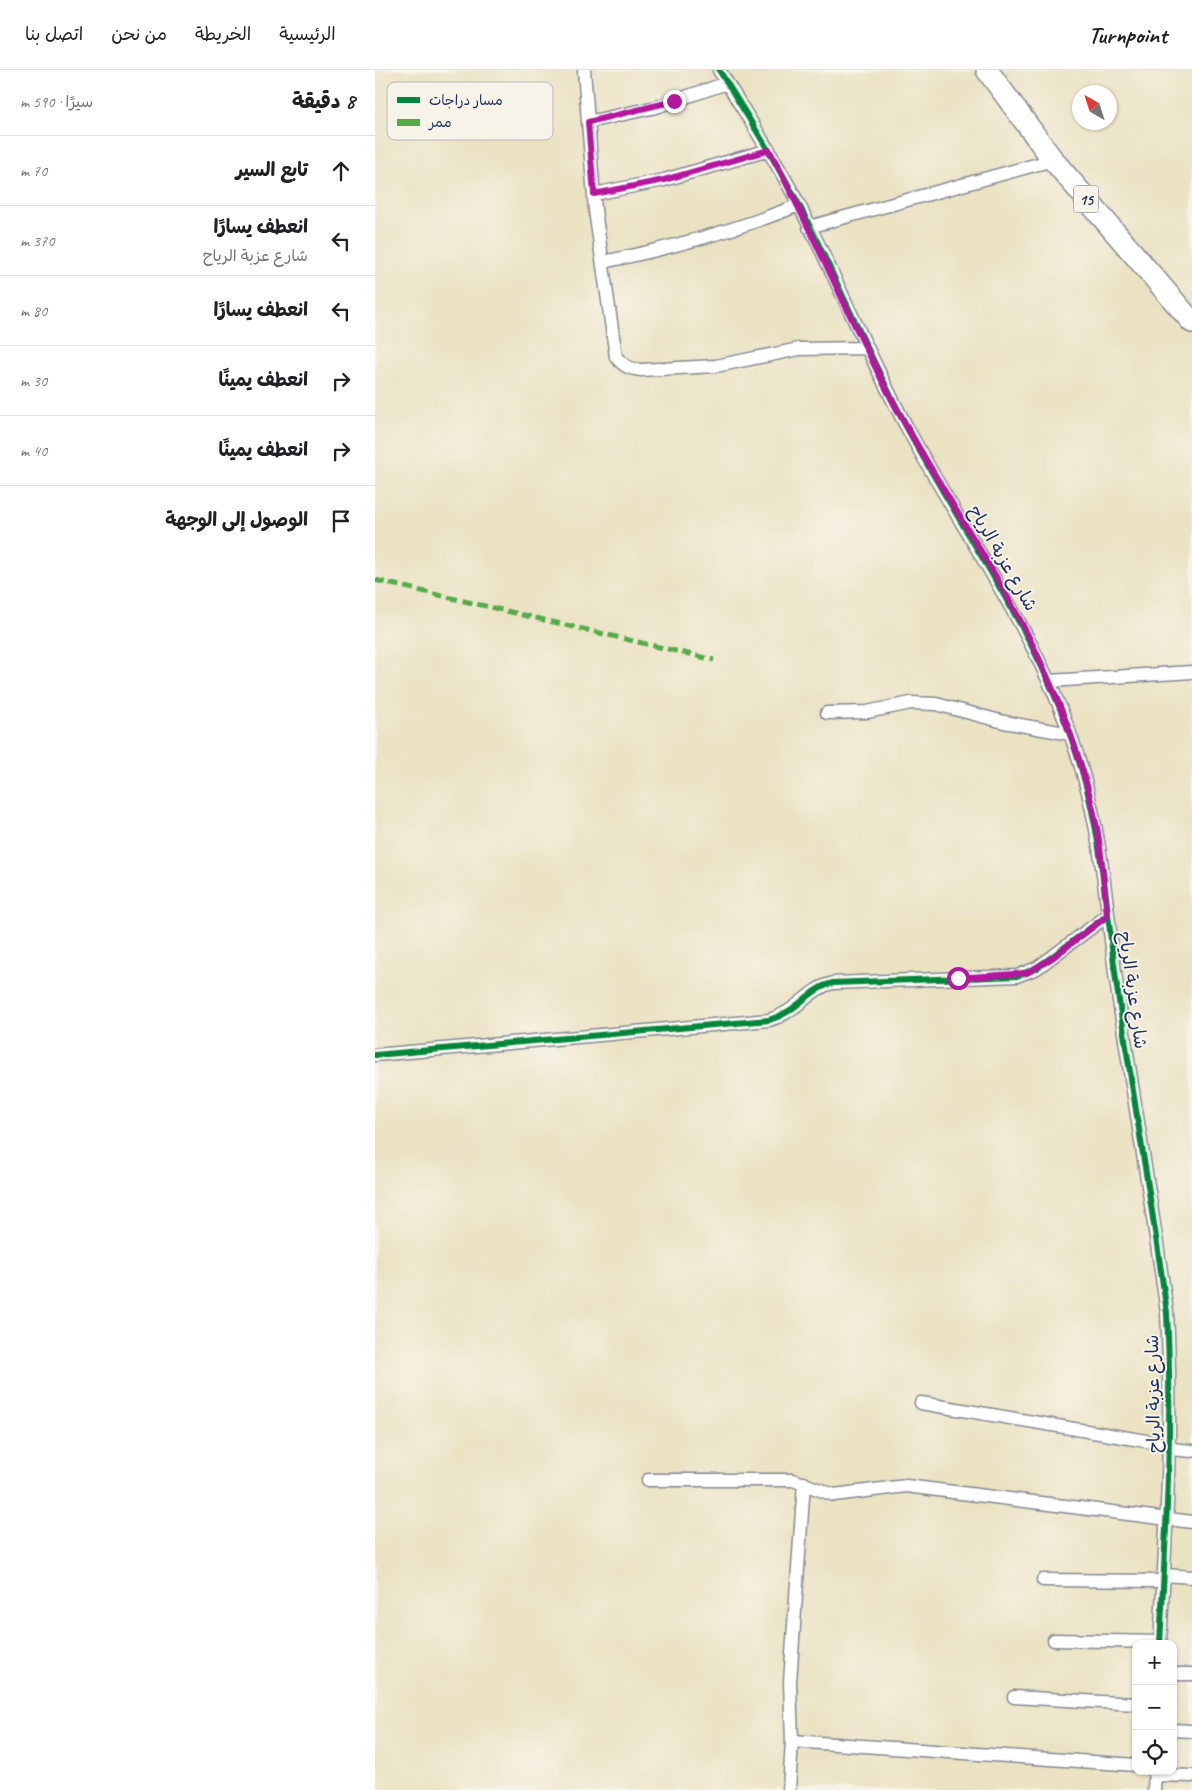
<!DOCTYPE html>
<html lang="ar">
<head>
<meta charset="utf-8">
<style>
  body { margin:0; font-family:Caveat,"Playpen Sans Arabic",sans-serif; background:#f2f2f2; color:#202124; direction:rtl }
  .controls { position:absolute; right:15px; bottom:15px; display:grid; overflow:hidden; border-radius:10px; box-shadow:0 1px 4px #0004 }
  .controls button { width:45px; height:45px; display:grid; place-items:center; padding:0; border:0; border-bottom:1px solid #e0e0e0; background:#fff; color:#202124; font:25px sans-serif }
  .compass { position:absolute; left:697px; top:15px; width:45px; height:45px; border-radius:50%; background:#fff; box-shadow:0 1px 4px #0004; rotate:321deg }
  .stop { position:absolute; width:15px; height:15px; margin:-11px; border:4px solid #b5179e; border-radius:50%; background:#fff }
  .stop.end { background:#b5179e; border-color:#fff; box-shadow:0 1px 5px #0008 }
  .list { margin:0; padding:0; list-style:none }
  h2 { display:flex; justify-content:space-between; align-items:center; height:65px; margin:0; padding:0 20px; font-size:21px }
  h2 small { font-size:16px; font-weight:400; color:#757577 }
  .list li { display:grid; grid-template-columns:32px 1fr auto; gap:15px; align-items:center; box-sizing:border-box; height:70px; padding:0 20px; border-top:1px solid #e0e0e0 }
  .list b { display:block; font-size:19px; white-space:nowrap }
  .list p { margin:0; font-size:16px; white-space:nowrap; color:#757577 }
  .list em { font-size:16px; font-style:normal; color:#757577 }
  .icon { flex:none; width:28px; height:28px; fill:none; stroke:currentColor; stroke-width:2; stroke-linecap:round; stroke-linejoin:round }
  .map { position:relative; flex:none; width:817px; height:1720px; overflow:hidden; direction:ltr }
  header { display:flex; align-items:center; gap:30px; box-sizing:border-box; height:70px; padding:0 25px; background:#fff; border-bottom:1px solid #e0e0e0 }
  header strong { font-size:24px }
  nav { display:flex; gap:28px; margin-inline-start:auto; font-size:18px }
  main { display:flex }
  aside { flex:1; background:#fff }
  .map>svg:first-child { display:block }
  .lines { fill:none; stroke-linecap:round; stroke-linejoin:round }
  .minor-casing { stroke:#838890; stroke-width:15 }
  .trunk-casing { stroke:#838890; stroke-width:24 }
  .minor { stroke:#fff; stroke-width:12 }
  .trunk { stroke:#fff; stroke-width:21 }
  .quiet { stroke:#52ab49; stroke-width:5; stroke-dasharray:10 5; stroke-linecap:butt }
  .cycleway-casing { stroke:#f7f3e8; stroke-width:9 }
  .cycleway { stroke:#00873e; stroke-width:6 }
  .route { stroke:#b5179e; stroke-width:6 }
  .labels { text-anchor:middle; stroke-width:4; stroke-linejoin:round; paint-order:stroke }
  .shield { fill:#f7f3e8; stroke:#5d6a87; stroke-width:1 }
  .shield-label { font-size:16px; font-weight:bold; fill:#1b2f5e }
  .street-label { font-size:18px; fill:#1b2f5e; stroke:#f7f3e8 }
  .key { fill:#f7f3e8; stroke:#b5b8bf; stroke-width:1 }
  .key-label { font-size:14px; fill:#1b2f5e }
</style>
</head>
<body>
<header>
<strong>Turnpoint</strong>
<nav><a>الرئيسية</a><a>الخريطة</a><a>من نحن</a><a>اتصل بنا</a></nav>
</header>
<main>
<div class="map">
<svg width="817" height="1720" viewBox="0 0 817 1720">
  <rect width="100%" height="100%" fill="#f7f3e8"/>
  <filter id="ink" filterUnits="userSpaceOnUse"><feTurbulence type="fractalNoise" baseFrequency=".02" numOctaves="2"/><feDisplacementMap in="SourceGraphic" scale="10" xChannelSelector="R" yChannelSelector="G"/><feConvolveMatrix kernelMatrix="1 2 1 2 8 2 1 2 1" color-interpolation-filters="sRGB"/></filter>
  <filter id="wash" filterUnits="userSpaceOnUse"><feTurbulence type="fractalNoise" baseFrequency=".0096" numOctaves="4" result="noise"/><feDisplacementMap in="SourceGraphic" scale="20" xChannelSelector="R" yChannelSelector="G"/><feGaussianBlur stdDeviation="1.12" result="paint"/><feColorMatrix in="noise" values="0 0 0 0 0 0 0 0 0 0 0 0 0 0 0 0 0 1.4 0 .05"/><feComposite in="paint" operator="in"/></filter>
  <g filter="url(#wash)">
    <rect width="100%" height="100%" fill="#ebe2c2"/>
  </g>
  <g filter="url(#ink)">
    <g class="lines">
      <defs>
        <path id="minor" d="M209 0 220 140 241 287C249 296 254 299 266 300L341 296 424 279 491 278
          M344 0C371 44 399 87 423 133 462 209 494 288 535 363 597 478 672 576 708 704 728 773 732 846 742 917 758 1026 777 1134 792 1243 798 1354 791 1463 785 1574
          M213 52 281 37 352 13
          M219 124 289 110 394 80
          M434 157 678 90
          M228 192C295 178 360 161 424 135
          M674 611 817 602
          M452 643 492 642 536 633 561 634 629 652 695 664
          M0 985 394 950C423 942 434 918 458 913L642 906 662 898 732 846
          M546 1333 795 1375
          M795 1379 817 1381
          M273 1410H418L459 1425 531 1416 817 1452
          M790 1505 817 1507
          M668 1510 789 1511
          M679 1570 785 1572
          M798 1604H817
          M639 1627 761 1634
          M798 1660 817 1661
          M417 1671 761 1695
          M779 1705 817 1706
          M414 1720 417 1671 415 1612 429 1413
          M779 1720 780 1701"/>
        <path id="trunk" d="M612 0 678 90 817 252"/>
      </defs>
      <use href="#minor" class="minor-casing"/>
      <use href="#trunk" class="trunk-casing"/>
      <use href="#minor" class="minor"/>
      <use href="#trunk" class="trunk"/>
      <path class="quiet" d="M0 510 339 590"/>
      <defs>
        <path id="cycleway" d="M344 0C371 44 399 87 423 133 462 209 494 288 535 363 597 478 672 576 708 704 728 773 732 846 742 917 758 1026 777 1134 792 1243 798 1354 791 1463 785 1574
          M0 985 394 950C423 942 434 918 458 913L642 906 662 898 732 846"/>
      </defs>
      <use href="#cycleway" class="cycleway-casing"/>
      <use href="#cycleway" class="cycleway"/>
    </g>
  </g>
  <g class="lines" filter="url(#ink)">
    <path class="route" d="M299 31 213 52 219 124 289 110 394 80C440 165 476 254 522 339 568 425 629 509 668 597 691 648 711 702 722 758 727 786 729 817 732 846L677 888 652 903 583 908"/>
  </g>
  <g class="labels">
    <rect class="shield" x="698.5" y="115.5" width="25" height="27" rx="4"/>
    <g class="shield-label">
      <text x="711" y="135">15</text>
    </g>
    <g class="street-label">
      <text transform="translate(628 488) rotate(60)" y="6">شارع عزبة الرياح</text>
      <text transform="translate(758 920) rotate(82)" y="6">شارع عزبة الرياح</text>
      <text transform="translate(778 1324) rotate(-91)" y="6">شارع عزبة الرياح</text>
    </g>
  </g>
  <rect x="12" y="12" width="166" height="58" rx="8" class="key"/>
  <rect x="22" y="27" width="23" height="6" fill="#00873e"/>
  <rect x="22" y="49" width="23" height="7" fill="#52ab49"/>
  <g class="key-label">
    <text x="54" y="35">مسار دراجات</text>
    <text x="54" y="57">ممر</text>
  </g>
</svg>
<div class="controls">
<button>+</button>
<button>−</button>
<button><svg class="icon" aria-label="locate" viewBox="0 0 24 24"><circle cx="12" cy="12" r="6"/><path d="M12 2v4M12 18v4M2 12h4M18 12h4"/></svg></button>
</div>
<svg class="compass" viewBox="-18 -18 36 36"><path d="M0-13l5 13h-10z" fill="#e53935"/><path d="M0 13l5-13h-10z" fill="#757577"/></svg>
<div class="stop" style="left:583px;top:908px"></div>
<div class="stop end" style="left:299px;top:31px"></div>
</div>
<aside>
<h2>8 دقيقة<small>سيرًا · 590 m</small></h2>
<ul class="list">
<li><svg class="icon" aria-label="ahead" viewBox="0 0 24 24"><path d="M12 20V5M6 11l6-6 6 6"/></svg><div><b>تابع السير</b></div><em>70 m</em></li>
<li><svg class="icon" aria-label="left" viewBox="0 0 24 24"><path d="M17 20v-9H6M10 6l-5 5 5 5"/></svg><div><b>انعطف يسارًا</b><p>شارع عزبة الرياح</p></div><em>370 m</em></li>
<li><svg class="icon" aria-label="left" viewBox="0 0 24 24"><path d="M17 20v-9H6M10 6l-5 5 5 5"/></svg><div><b>انعطف يسارًا</b></div><em>80 m</em></li>
<li><svg class="icon" aria-label="right" viewBox="0 0 24 24"><path d="M7 20v-9h11M14 6l5 5-5 5"/></svg><div><b>انعطف يمينًا</b></div><em>30 m</em></li>
<li><svg class="icon" aria-label="right" viewBox="0 0 24 24"><path d="M7 20v-9h11M14 6l5 5-5 5"/></svg><div><b>انعطف يمينًا</b></div><em>40 m</em></li>
<li><svg class="icon" aria-label="arrive" viewBox="0 0 24 24"><path d="M6 21V4h12l-3 4 3 4H6"/></svg><div><b>الوصول إلى الوجهة</b></div></li>
</ul>
</aside>
</main>
</body>
</html>
